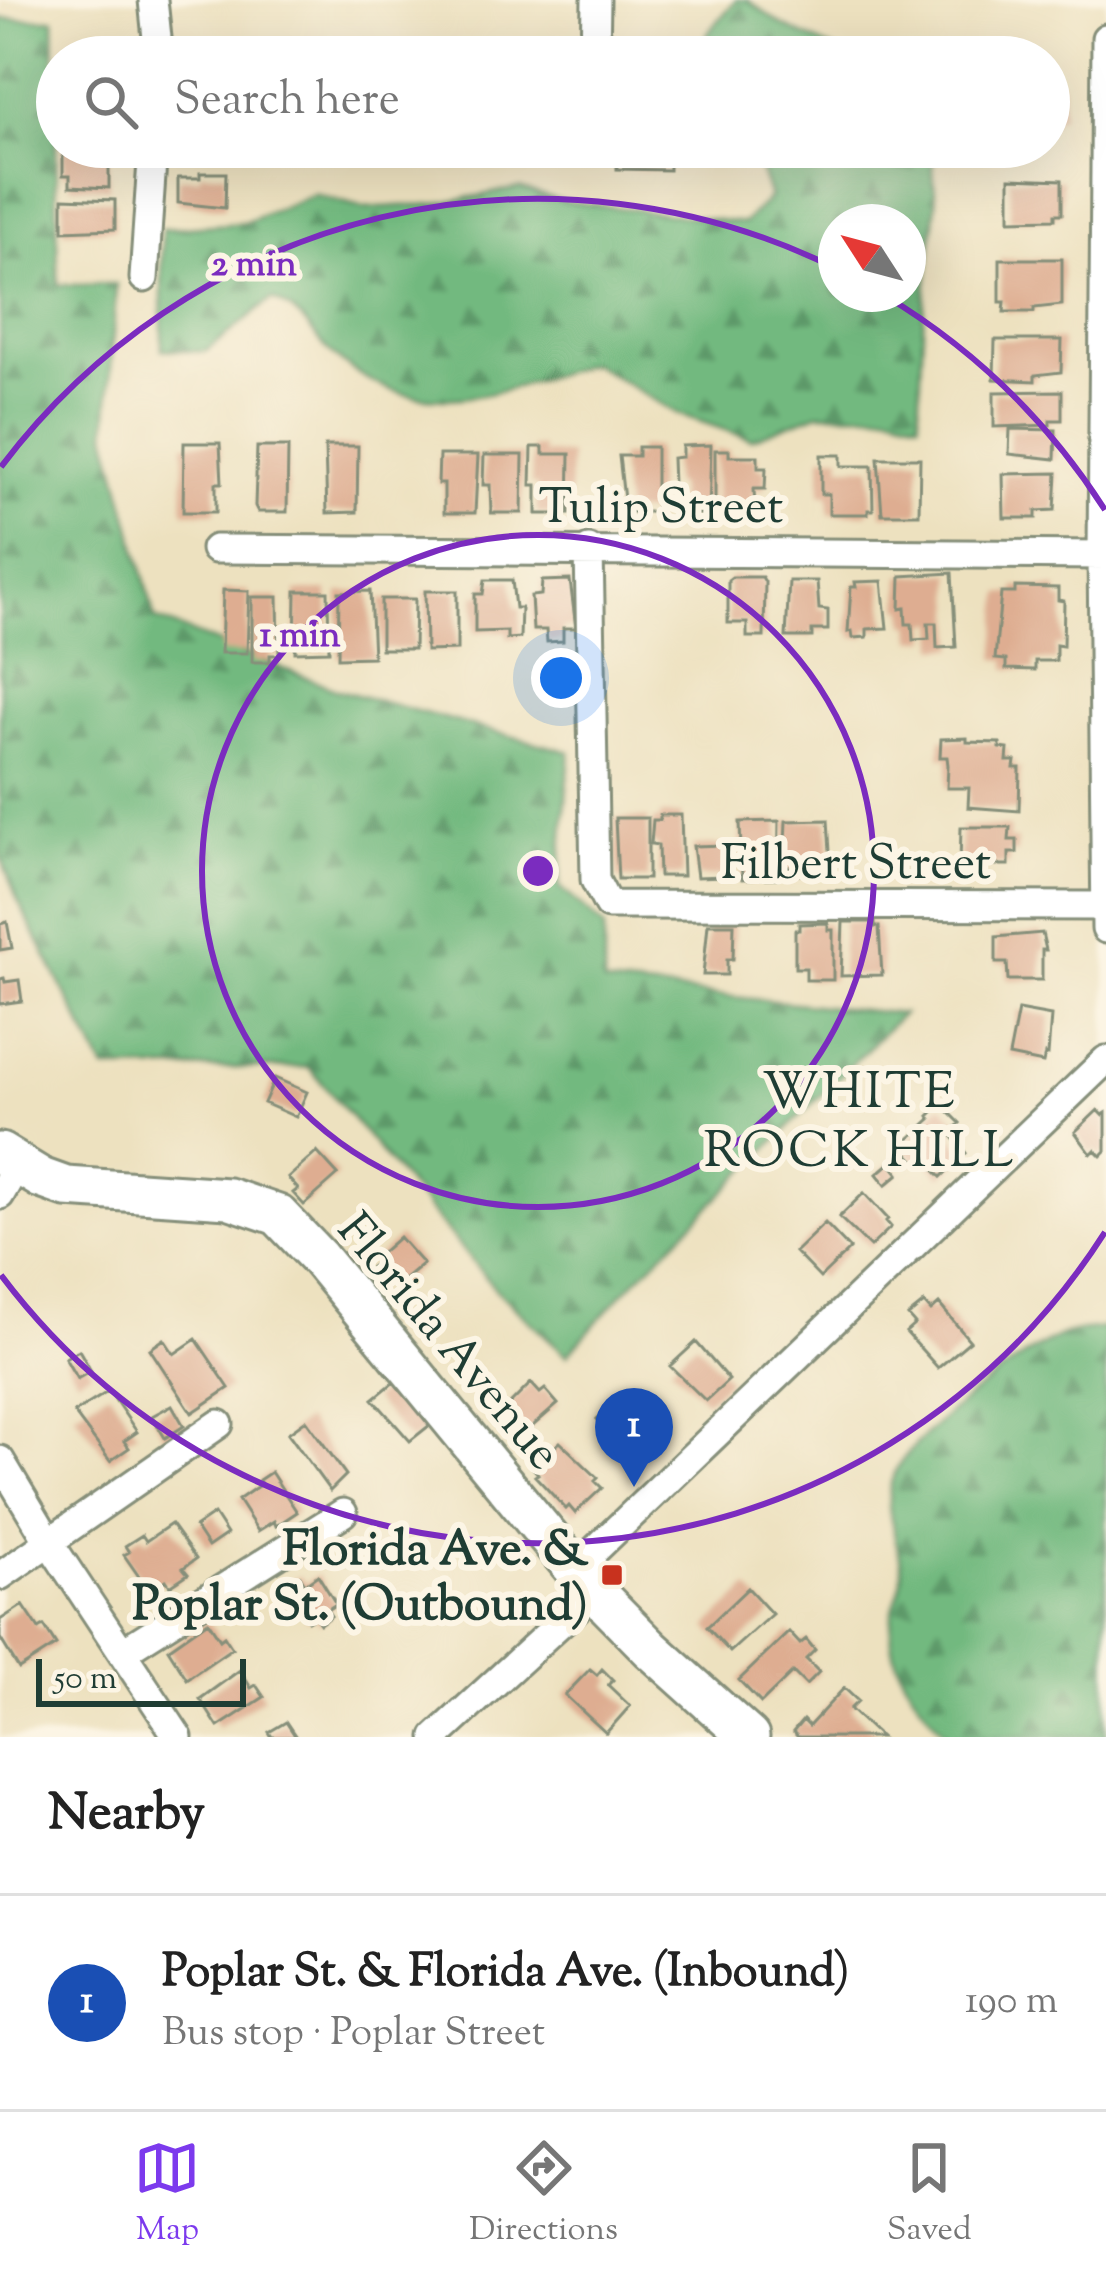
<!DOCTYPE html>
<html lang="en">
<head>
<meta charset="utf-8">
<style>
  body { margin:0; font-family:"Sorts Mill Goudy",serif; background:#f2f2f2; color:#222 }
  .compass { position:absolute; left:818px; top:204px; width:108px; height:108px; border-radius:50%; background:#fff; box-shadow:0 12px 48px #0002; rotate:306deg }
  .scale { position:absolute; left:36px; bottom:30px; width:210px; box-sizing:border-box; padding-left:12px; border:6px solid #1f3d34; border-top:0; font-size:33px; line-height:42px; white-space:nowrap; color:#1f3d34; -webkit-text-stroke:9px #fcf5e5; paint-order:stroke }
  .you { position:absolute; left:561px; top:678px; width:42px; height:42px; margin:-30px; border:9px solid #fff; border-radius:50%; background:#1a73e8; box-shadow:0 0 0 18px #1a73e833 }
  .badge { display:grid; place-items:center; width:78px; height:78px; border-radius:50%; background:#7c3aed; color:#fff; font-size:39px; font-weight:700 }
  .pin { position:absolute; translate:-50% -99px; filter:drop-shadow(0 3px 6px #0008) }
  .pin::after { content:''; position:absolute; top:63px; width:42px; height:36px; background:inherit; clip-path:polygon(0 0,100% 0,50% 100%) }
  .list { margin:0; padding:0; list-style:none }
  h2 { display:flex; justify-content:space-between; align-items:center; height:156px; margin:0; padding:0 48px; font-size:51px }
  h2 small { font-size:39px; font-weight:400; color:#767676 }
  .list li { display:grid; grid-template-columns:78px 1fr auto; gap:36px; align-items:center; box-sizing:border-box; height:216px; padding:0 48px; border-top:3px solid #e0e0e0 }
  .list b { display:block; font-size:45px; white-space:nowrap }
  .list p { margin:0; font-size:39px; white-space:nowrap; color:#767676 }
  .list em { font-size:39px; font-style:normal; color:#767676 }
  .icon { flex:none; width:66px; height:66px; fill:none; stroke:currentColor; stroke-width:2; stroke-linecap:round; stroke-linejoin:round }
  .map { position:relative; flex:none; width:1106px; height:1737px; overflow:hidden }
  .search { position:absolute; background:#fff; box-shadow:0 12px 48px #0002; left:36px; right:36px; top:36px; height:132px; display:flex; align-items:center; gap:30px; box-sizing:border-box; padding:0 42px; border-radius:66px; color:#767676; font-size:45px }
  .sheet { height:372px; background:#fff }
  nav { display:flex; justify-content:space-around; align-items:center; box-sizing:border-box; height:168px; border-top:3px solid #e0e0e0; background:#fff; font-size:33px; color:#767676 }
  nav a { display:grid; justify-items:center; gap:6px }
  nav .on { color:#7c3aed }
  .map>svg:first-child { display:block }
  .forest { fill:url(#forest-firs); stroke:#487b5a; stroke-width:3; fill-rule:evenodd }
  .building { fill:#dead91 }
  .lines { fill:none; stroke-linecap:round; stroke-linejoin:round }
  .minor-casing { stroke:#868f7a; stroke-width:33 }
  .secondary-casing { stroke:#868f7a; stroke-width:45 }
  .minor { stroke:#fff; stroke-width:27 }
  .secondary { stroke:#fff; stroke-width:39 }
  .ring { fill:none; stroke:#7b2cbf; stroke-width:6 }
  .poi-dot { fill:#c8321e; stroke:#fcf5e5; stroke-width:4.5 }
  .labels { text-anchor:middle; stroke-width:12; stroke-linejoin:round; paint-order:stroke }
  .street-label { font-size:48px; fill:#1f3d34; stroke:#fcf5e5 }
  .poi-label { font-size:48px; font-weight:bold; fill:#1f3d34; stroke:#fcf5e5; text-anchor:end }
  .neighbourhood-label { font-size:51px; letter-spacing:3px; fill:#1f3d34; stroke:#fcf5e5 }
  .centre { fill:#7b2cbf; stroke:#fcf5e5; stroke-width:6 }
  .ring-label { font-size:36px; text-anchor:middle; font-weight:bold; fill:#7b2cbf; stroke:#fcf5e5; stroke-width:12; stroke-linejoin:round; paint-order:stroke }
</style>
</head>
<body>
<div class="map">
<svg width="1106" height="1737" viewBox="0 0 1106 1737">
  <defs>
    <pattern id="forest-firs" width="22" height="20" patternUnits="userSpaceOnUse" patternTransform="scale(3)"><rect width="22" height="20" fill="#72b97f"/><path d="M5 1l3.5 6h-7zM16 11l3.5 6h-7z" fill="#5d9869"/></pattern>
  </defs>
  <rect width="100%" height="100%" fill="#fcf5e5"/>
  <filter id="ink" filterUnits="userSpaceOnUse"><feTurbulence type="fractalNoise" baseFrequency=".00833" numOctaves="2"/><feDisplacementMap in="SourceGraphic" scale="24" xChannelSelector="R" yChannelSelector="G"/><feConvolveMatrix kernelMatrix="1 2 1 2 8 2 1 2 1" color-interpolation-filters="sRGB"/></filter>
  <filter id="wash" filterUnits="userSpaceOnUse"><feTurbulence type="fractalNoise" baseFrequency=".004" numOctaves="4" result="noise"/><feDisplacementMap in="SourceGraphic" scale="48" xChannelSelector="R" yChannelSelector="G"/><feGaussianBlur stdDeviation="2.7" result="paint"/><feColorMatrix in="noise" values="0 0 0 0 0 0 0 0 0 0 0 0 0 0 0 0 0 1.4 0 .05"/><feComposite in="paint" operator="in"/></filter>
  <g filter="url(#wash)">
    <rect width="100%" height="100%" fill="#ede1bf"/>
    <path class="forest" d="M736 0H747L782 25 849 57H718L707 34Z
      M0 19H54L58 285 116 284 107 433 155 619 338 690 570 752 559 886 604 927V984L902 1014 621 1295 567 1355 497 1291 309 1067 105 1070 17 899 0 854Z
      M752 147H931L936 204 924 307 919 421 891 413H818L751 439 678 414 591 363C500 392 423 428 339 360 310 337 311 317 272 299L205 352 162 349V229L244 223 314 194 364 208 433 204 519 188 563 201 744 223 770 197ZM908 222V294H836V222Z
      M1103 1328 1106 1330V1737H947C918 1699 885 1667 892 1616 894 1601 904 1585 902 1571 899 1536 879 1508 895 1472 912 1436 1028 1346 1066 1334 1077 1330 1091 1330 1103 1328Z"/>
    <g id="blocks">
      <path class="building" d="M1049 79 1062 82V117H1055V123H1049Z
        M63 147H109V188L70 186V175H63Z
        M617 147H663V153H669V170L617 169Z
        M200 173H226L225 208 178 203V178H200Z
        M1010 178 1062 180V214H1055V219L1010 220Z
        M63 198 115 200V229L63 231Z
        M1000 259H1062V305L1034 308V312H1004L1005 302H1000Z
        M995 340H1062L1061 372 1035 375V381L994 379Z
        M1062 391V420H1050V425L994 427V392Z
        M1010 429 1056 430 1055 459 1009 454Z
        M184 443H220L222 483H216V512H183Z
        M711 445 709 514H680L677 485H673L672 458 682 457V446Z
        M325 446H358L357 512 327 513Z
        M257 447H288L287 512H258L255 506Z
        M532 447H543V454H570L569 514H537V485H531Z
        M638 447H656V512H626L625 508 619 456H638Z
        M715 450H729V456H758V468H766L765 489H754L755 509H749L750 514H715Z
        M439 455H478L475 513H444V484H438Z
        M484 455H523L522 513H491L490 485H483Z
        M821 455H841V466H872L873 510H868V514H829V494H821Z
        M878 458H920L919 514H882Z
        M1057 473 1055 510 1036 511V518H1004L1003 474Z
        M952 573 956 647 937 648 936 623H928L929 639 913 640 912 624H906L905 608 900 609 901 576Z
        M732 577H762L765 582 764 637H747V623H728V580Z
        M485 580H512L515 608H521L520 638 507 639V631L475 632V594H483Z
        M570 580 576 628H563V641L547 642 546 630H533L531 596 541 595 542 581Z
        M789 581H817L819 609 828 610V630H812V637H786Z
        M882 581 887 628 867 629V637L853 638 852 631 848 632 851 587H856L855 582Z
        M1015 587 1058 588V600L1064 601 1063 646 1056 645V661H1035V670L1006 669V660L995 659 1001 593H1015Z
        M223 590 249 591 247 653H221Z
        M296 591H328L329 651 295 652Z
        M370 591 373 657 338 658 339 592Z
        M425 591H457V650L426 651Z
        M252 597H278L279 655H270V662H252Z
        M381 599H415L414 649H381Z
        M967 738V742L1000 743V748L1008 749 1007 761H1015L1014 768H1020L1019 811 968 807 969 788H947L948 765 947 757H940L941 739Z
        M660 815H681L683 876H659L658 845 651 844 653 820H660Z
        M615 818H648V879H618Z
        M828 820 831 867H826L825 874 789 875V867H784L786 821Z
        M779 821 778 878 742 879 740 822Z
        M961 827H1010L1009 840H1017V853H1009V865H960Z
        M726 845 724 876 697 877 693 846Z
        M7 922 12 948 0 950V924Z
        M843 922H875V927H879L882 975 841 976Z
        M828 923V930H833V980H806V968H795V930H799V924Z
        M708 924H734L733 959H727V975H703Z
        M1042 933 1046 950H1042V980H1008L1007 963H996V937Z
        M4 978 5 982 19 980 22 1001 0 1004V979Z
        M1018 1010 1051 1016 1048 1055 1045 1054 1043 1063 1009 1056Z
        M275 1078 307 1092 296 1117 264 1103Z
        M941 1104 960 1123 950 1133 966 1153 941 1177 925 1160 919 1165 901 1146 931 1119 929 1116Z
        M1098 1110 1103 1115 1106 1113V1151L1101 1156 1095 1150 1091 1154 1075 1132Z
        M317 1152 338 1175 304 1205 293 1193 298 1189 288 1178Z
        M890 1163 899 1174 886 1185 877 1174Z
        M864 1193 888 1219 886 1221 891 1227 870 1247 839 1217Z
        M825 1223 850 1249 820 1278 795 1252Z
        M399 1237 423 1264 397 1286 386 1274 381 1278 371 1267 377 1263 374 1259Z
        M924 1303 931 1311 939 1304 970 1341 938 1368 906 1332 915 1324 908 1316Z
        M164 1339 174 1354 196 1339 229 1388 192 1413 150 1349Z
        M696 1342 729 1380 706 1401 670 1366Z
        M79 1350 91 1371 77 1379 65 1358Z
        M394 1382 430 1425 410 1441 373 1399Z
        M531 1383 540 1393 545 1389 558 1404 518 1439 498 1416Z
        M109 1391 137 1432 124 1441 129 1448 110 1461 74 1413Z
        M624 1392 655 1424 640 1439 646 1446 636 1456 597 1419Z
        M172 1405 184 1426 165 1438 152 1416Z
        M306 1420 346 1475 330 1491 288 1433Z
        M560 1442 598 1478 595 1481 602 1488 575 1513 569 1506 566 1509 535 1476 538 1474 533 1468Z
        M271 1472 297 1512 276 1526 274 1521 258 1531 238 1500 261 1484 259 1480Z
        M214 1514 227 1534 208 1547 195 1527Z
        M171 1524 196 1559 183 1568 188 1574 170 1586 166 1580 149 1591 124 1555 129 1552 125 1546 142 1535 146 1541Z
        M318 1575 336 1604 327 1610 331 1616 320 1624 315 1617 308 1621 287 1584 300 1576 305 1584Z
        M748 1588 772 1614 730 1652 707 1627Z
        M23 1605 39 1629 44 1626 56 1645 19 1669 0 1638V1620Z
        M208 1621 220 1639 224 1636 232 1648 187 1679 168 1649Z
        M789 1632 800 1644 806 1639 815 1650 806 1659 819 1672 806 1685 793 1672 761 1703 739 1680Z
        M590 1669 597 1675 602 1669 613 1680 608 1685 630 1706 606 1733 565 1695Z
        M240 1670 251 1688 256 1685 264 1697 218 1727 200 1699Z
        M844 1688 858 1701 850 1709 880 1737H798L793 1732 803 1720 809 1726Z
        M286 1722 296 1737H272L269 1732Z"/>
    </g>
  </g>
  <g filter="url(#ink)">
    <use href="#blocks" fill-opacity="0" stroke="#868f7a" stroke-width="3"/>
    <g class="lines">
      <defs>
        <path id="minor" d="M153 0 159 57
          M1106 38 1102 554 1106 929
          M595 57 596 0
          M144 278 153 147
          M215 549 1106 555
          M589 549 595 880 608 905 1104 906
          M0 1195 17 1165
          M0 1460 49 1542 178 1737
          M0 1576 219 1424
          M122 1652 343 1513
          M436 1737 581 1604 593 1552 1106 1060"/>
        <path id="secondary" d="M0 1153 41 1178 66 1187 228 1198 278 1215 319 1258 585 1582 651 1649 749 1737"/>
      </defs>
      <use href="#minor" class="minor-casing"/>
      <use href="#secondary" class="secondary-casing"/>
      <use href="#minor" class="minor"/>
      <use href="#secondary" class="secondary"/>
    </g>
  </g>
  <g class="ring">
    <circle cx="538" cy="871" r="336"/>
    <path d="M1105 1232A672 672 0 0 1 1 1275M1 467A672 672 0 0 1 833 267M884 295A672 672 0 0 1 1105 510"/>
  </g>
  <rect class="poi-dot" x="600" y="1563" width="24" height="24" rx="6"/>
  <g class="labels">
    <g class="street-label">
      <text x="661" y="522">Tulip Street</text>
      <text x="856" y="878">Filbert Street</text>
      <text transform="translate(451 1340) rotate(50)" y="17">Florida Avenue</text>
    </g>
    <g class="poi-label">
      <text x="588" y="1564">Florida Ave. &amp;<tspan x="588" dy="55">Poplar St. (Outbound)</tspan></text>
    </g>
    <g class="neighbourhood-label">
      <text x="860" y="1107">WHITE<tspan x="860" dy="59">ROCK HILL</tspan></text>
    </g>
  </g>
  <circle cx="538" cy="871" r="18" class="centre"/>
  <g class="ring-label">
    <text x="254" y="275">2 min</text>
    <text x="300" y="646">1 min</text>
  </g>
</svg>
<svg class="compass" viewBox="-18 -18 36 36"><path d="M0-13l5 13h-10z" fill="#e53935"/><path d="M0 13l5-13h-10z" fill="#767676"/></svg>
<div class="scale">50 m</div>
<div class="you"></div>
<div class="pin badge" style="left:634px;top:1487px;background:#1a4fb4">1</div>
<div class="search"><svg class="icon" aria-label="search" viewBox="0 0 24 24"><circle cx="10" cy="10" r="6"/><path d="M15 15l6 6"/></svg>Search here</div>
</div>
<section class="sheet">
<h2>Nearby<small></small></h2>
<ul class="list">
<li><span class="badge" style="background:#1a4fb4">1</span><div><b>Poplar St. &amp; Florida Ave. (Inbound)</b><p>Bus stop · Poplar Street</p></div><em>190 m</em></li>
</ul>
</section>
<nav>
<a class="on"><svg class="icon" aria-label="map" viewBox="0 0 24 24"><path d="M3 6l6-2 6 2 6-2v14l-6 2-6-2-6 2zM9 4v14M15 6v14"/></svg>Map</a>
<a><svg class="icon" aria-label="directions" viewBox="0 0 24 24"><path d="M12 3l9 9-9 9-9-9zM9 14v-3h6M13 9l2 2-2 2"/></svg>Directions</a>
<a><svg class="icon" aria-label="saved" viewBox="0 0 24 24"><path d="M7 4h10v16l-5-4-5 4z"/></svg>Saved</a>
</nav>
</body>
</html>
